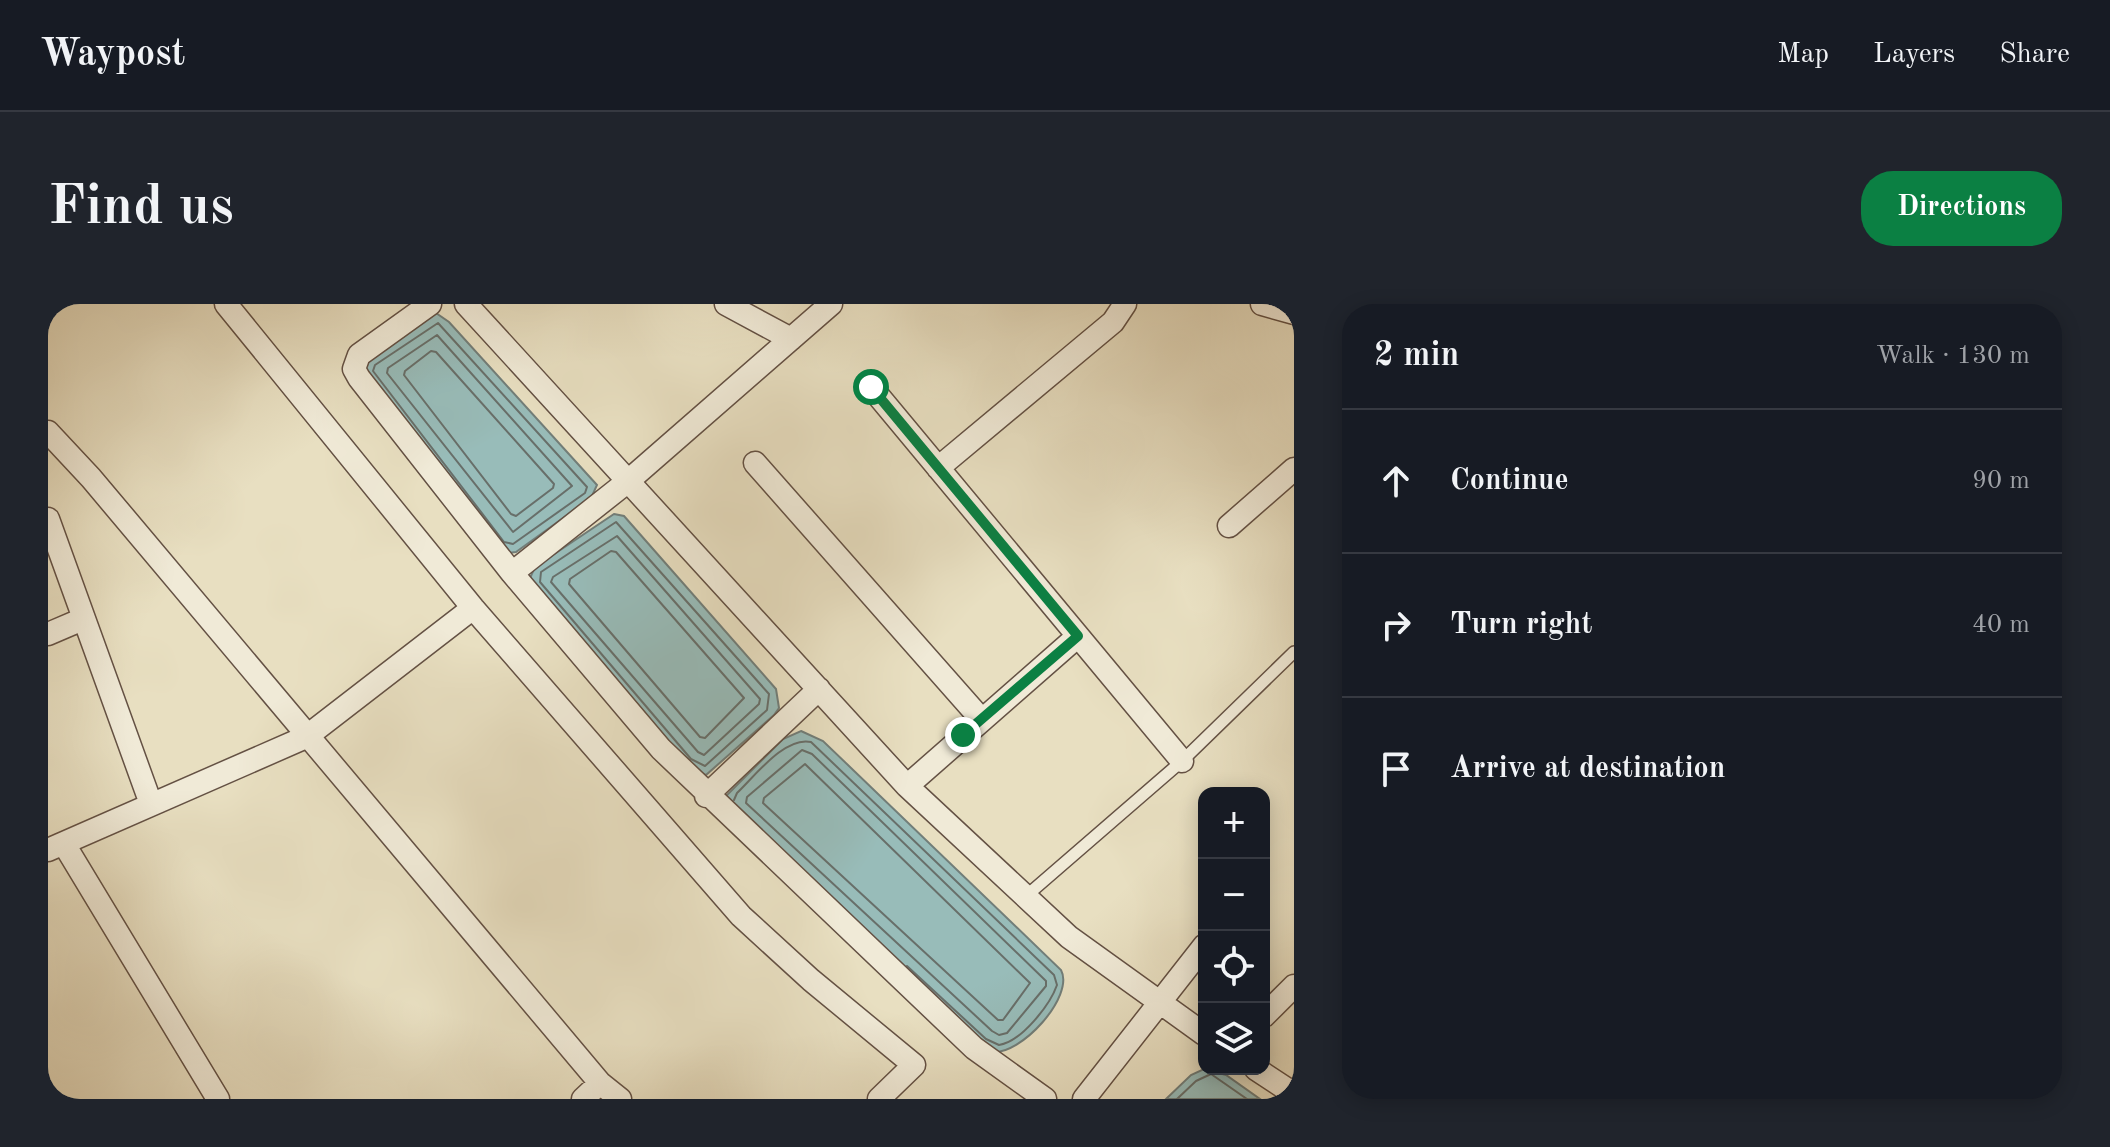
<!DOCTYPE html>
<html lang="en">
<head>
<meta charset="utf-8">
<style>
  body { margin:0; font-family:"Old Standard TT",serif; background:#20242c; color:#f1f3f6 }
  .controls { position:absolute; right:24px; bottom:24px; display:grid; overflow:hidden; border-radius:16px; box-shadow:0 4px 20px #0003 }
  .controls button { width:72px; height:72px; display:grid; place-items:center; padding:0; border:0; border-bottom:2px solid #363941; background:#171b24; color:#f1f3f6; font:40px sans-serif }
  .stop { position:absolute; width:24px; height:24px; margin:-18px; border:6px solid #0b8043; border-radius:50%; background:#fff }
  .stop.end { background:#0b8043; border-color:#fff; box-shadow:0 2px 8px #0008 }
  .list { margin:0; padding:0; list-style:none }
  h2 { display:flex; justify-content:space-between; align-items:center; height:104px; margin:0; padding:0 32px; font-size:34px }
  h2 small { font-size:26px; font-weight:400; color:#9ea1a6 }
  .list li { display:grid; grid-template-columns:52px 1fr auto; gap:24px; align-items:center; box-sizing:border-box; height:144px; padding:0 32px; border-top:2px solid #363941 }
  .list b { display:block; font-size:30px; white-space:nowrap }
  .list em { font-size:26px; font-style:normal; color:#9ea1a6 }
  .icon { flex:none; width:44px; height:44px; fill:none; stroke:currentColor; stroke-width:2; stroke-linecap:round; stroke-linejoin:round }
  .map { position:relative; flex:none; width:1246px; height:795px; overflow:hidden; border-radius:32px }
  header { display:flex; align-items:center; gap:48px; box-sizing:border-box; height:112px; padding:0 40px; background:#171b24; border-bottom:2px solid #363941 }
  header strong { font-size:38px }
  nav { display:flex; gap:44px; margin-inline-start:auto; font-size:28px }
  .intro { display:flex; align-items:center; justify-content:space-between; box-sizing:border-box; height:192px; padding:0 48px }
  h1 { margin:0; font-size:56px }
  .button { padding:20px 36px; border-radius:32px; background:#0b8043; color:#fff; font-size:28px; font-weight:700 }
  main { display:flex; gap:48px; padding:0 48px }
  aside { flex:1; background:#171b24; border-radius:32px; box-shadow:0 4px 20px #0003 }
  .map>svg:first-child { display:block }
  .water { fill:#98bcb9; stroke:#727e79; stroke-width:2 }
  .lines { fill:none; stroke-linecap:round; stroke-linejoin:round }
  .shore { stroke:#686f6a; stroke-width:2 }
  .service-casing { stroke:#645144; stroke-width:14 }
  .minor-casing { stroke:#645144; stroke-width:25 }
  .service { stroke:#f0ead7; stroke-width:11 }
  .minor { stroke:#f0ead7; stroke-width:22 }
  .route { stroke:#0b8043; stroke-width:10 }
</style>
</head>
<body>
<header>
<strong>Waypost</strong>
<nav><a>Map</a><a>Layers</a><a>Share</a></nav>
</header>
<div class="intro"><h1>Find us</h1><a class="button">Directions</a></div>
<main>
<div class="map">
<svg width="1246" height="795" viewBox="0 0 1246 795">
  <rect width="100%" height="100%" fill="#e8dfc1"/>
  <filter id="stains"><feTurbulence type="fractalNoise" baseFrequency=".0025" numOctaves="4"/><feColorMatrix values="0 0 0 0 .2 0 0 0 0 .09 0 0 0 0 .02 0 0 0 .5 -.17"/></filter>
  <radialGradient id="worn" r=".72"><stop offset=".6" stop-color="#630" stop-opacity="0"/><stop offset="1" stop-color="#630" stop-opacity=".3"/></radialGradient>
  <path class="water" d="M388 9 401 18 549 181 543 194 468 248 459 249 316 68 320 56Z
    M566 210 576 212 728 385 731 404 726 411 658 471 644 466 482 274 487 263Z
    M753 427 775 437 1013 666C1027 692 973 752 943 748L678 492 735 435Z
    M1156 765 1178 771 1212 795H1118L1143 771Z"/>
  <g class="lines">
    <path class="shore" d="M390 19 539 183 537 189 465 240 456 238 325 67 327 61Z
      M389 31 524 182 465 228 339 69 340 64Z
      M383 47 388 48 506 180 505 184 468 212 463 210 356 71 357 67Z
      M568 218 721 390 719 406 657 462 643 455 492 278 493 268Z
      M569 232 712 395 711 400 656 451 650 448 503 278 505 273Z
      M563 247 568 248 696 394 657 434 652 433 521 280 522 275Z
      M754 446 764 450 998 677V682L959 729 951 731 944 727 698 499 699 493Z
      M757 460 982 679 955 716H950L715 499 716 494Z
      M686 496 689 489C707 472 737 432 763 438L1006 671 1009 681C1002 701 973 738 951 741L938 735 859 662
      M1129 795 1148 777 1163 770 1199 795"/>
    <defs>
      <path id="service" d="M977 593 1134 457 1246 348"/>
      <path id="minor" d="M178 0 425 304 693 612 763 676 866 761 831 795
        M382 0 311 51 306 65 311 74 464 269 613 445 926 744 997 795
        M418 0 859 482 1021 633 1156 730
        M678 0 743 35
        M1214 0 1246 9
        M823 83 1134 457
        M0 128 43 174 552 779 572 795
        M707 159 933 415
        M890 164 1065 18 1077 0
        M0 215 103 500
        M1181 222 1246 165
        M464 269 579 178 783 0
        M0 330 35 315
        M859 482 1030 332
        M658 492 771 385
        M16 540 170 795
        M0 546 258 433 425 304
        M1216 712 1246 682
        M1208 765 1246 790
        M535 795 552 779
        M1036 795 1156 642"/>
    </defs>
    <use href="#service" class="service-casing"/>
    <use href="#minor" class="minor-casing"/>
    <use href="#service" class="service"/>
    <use href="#minor" class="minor"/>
  </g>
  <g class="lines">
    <path class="route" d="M823 83 1030 332 915 431"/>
  </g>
  <rect width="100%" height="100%" filter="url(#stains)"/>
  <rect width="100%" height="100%" fill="url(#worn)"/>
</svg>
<div class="controls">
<button>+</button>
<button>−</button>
<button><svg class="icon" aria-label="locate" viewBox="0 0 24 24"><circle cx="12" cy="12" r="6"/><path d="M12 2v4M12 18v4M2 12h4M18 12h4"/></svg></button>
<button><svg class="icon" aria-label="layers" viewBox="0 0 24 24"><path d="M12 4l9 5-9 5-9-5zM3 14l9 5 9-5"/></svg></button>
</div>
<div class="stop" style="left:823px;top:83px"></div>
<div class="stop end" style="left:915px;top:431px"></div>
</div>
<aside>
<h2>2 min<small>Walk · 130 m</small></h2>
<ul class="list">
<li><svg class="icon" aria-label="ahead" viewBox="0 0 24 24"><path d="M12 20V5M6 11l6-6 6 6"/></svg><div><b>Continue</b></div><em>90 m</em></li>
<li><svg class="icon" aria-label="right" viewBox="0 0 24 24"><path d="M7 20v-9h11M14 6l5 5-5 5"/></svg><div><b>Turn right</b></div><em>40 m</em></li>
<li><svg class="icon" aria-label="arrive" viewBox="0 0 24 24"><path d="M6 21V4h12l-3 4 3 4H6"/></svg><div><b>Arrive at destination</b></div></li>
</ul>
</aside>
</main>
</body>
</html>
